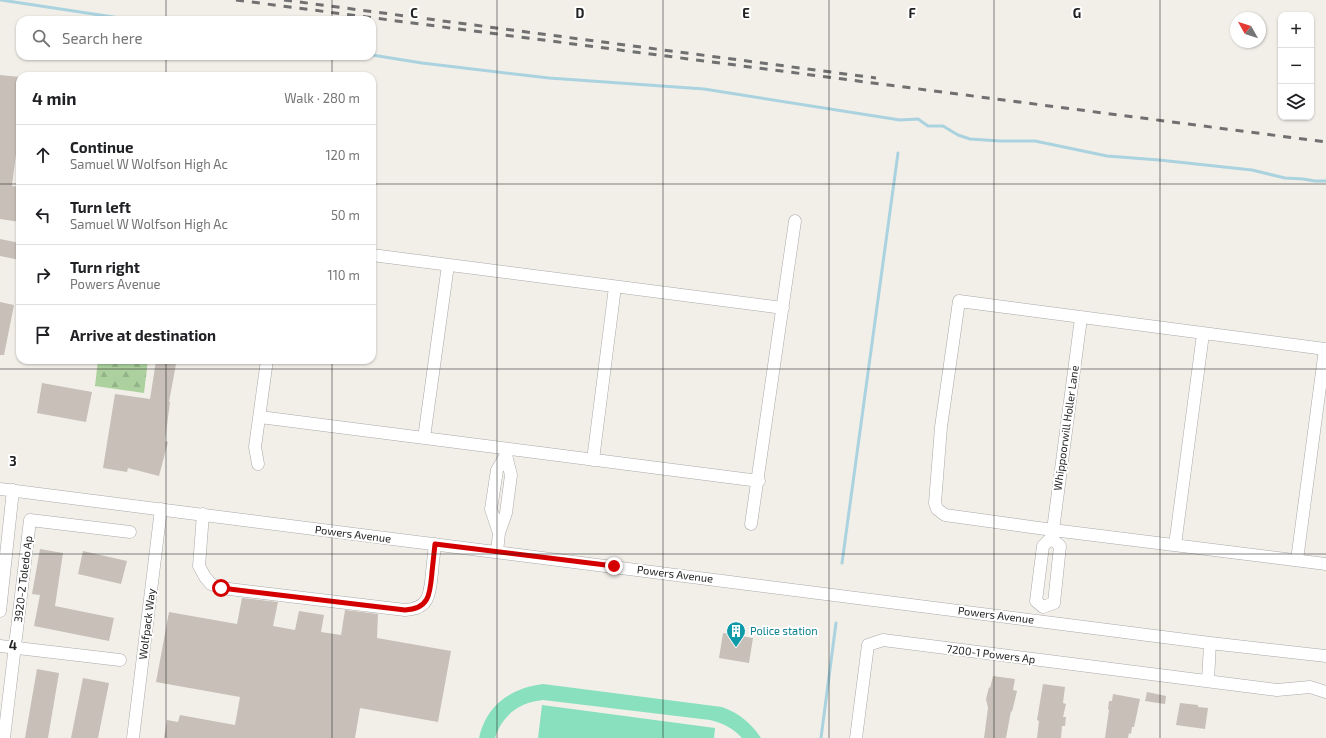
<!DOCTYPE html>
<html lang="en">
<head>
<meta charset="utf-8">
<style>
  body { margin:0; font-family:"Exo 2",sans-serif; background:#f2f2f2; color:#202124 }
  .controls { position:absolute; right:12px; top:12px; display:grid; overflow:hidden; border-radius:8px; box-shadow:0 1px 3px #0004 }
  .controls button { width:36px; height:36px; display:grid; place-items:center; padding:0; border:0; border-bottom:1px solid #e0e0e0; background:#fff; color:#202124; font:20px sans-serif }
  .compass { position:absolute; left:1230px; top:12px; width:36px; height:36px; border-radius:50%; background:#fff; box-shadow:0 1px 3px #0004; rotate:309deg }
  .stop { position:absolute; width:12px; height:12px; margin:-9px; border:3px solid #d40000; border-radius:50%; background:#fff }
  .stop.end { background:#d40000; border-color:#fff; box-shadow:0 1px 4px #0008 }
  .list { margin:0; padding:0; list-style:none }
  h2 { display:flex; justify-content:space-between; align-items:center; height:52px; margin:0; padding:0 16px; font-size:17px }
  h2 small { font-size:13px; font-weight:400; color:#757577 }
  .list li { display:grid; grid-template-columns:26px 1fr auto; gap:12px; align-items:center; box-sizing:border-box; height:60px; padding:0 16px; border-top:1px solid #e0e0e0 }
  .list b { display:block; font-size:15px; white-space:nowrap }
  .list p { margin:0; font-size:13px; white-space:nowrap; color:#757577 }
  .list em { font-size:13px; font-style:normal; color:#757577 }
  .icon { flex:none; width:22px; height:22px; fill:none; stroke:currentColor; stroke-width:2; stroke-linecap:round; stroke-linejoin:round }
  .map { position:relative; flex:none; width:1326px; height:738px; overflow:hidden }
  .search { position:absolute; background:#fff; box-shadow:0 1px 3px #0004; left:16px; top:16px; width:360px; height:44px; display:flex; align-items:center; gap:10px; box-sizing:border-box; padding:0 14px; border-radius:12px; color:#757577; font-size:15px }
  .panel { position:absolute; background:#fff; box-shadow:0 1px 3px #0004; left:16px; top:72px; width:360px; height:292px; border-radius:12px }
  .map>svg:first-child { display:block }
  .forest { fill:url(#forest-firs) }
  .pitch { fill:#88e0be }
  .lines { fill:none; stroke-linecap:round; stroke-linejoin:round }
  .stream { stroke:#aad3df; stroke-width:3 }
  .building { fill:#c7bfb8 }
  .minor-casing { stroke:#a9a9a9; stroke-width:13 }
  .minor { stroke:#fff; stroke-width:12 }
  .rail { stroke:#707070; stroke-width:3; stroke-dasharray:8 8; stroke-linecap:butt }
  .route { stroke:#d40000; stroke-width:5 }
  .grid { fill:none; stroke:#222; stroke-width:1; stroke-opacity:0.55 }
  .labels { text-anchor:middle; stroke-width:4; stroke-linejoin:round; paint-order:stroke }
  .street-label { font-size:11px; fill:#222; stroke:#fff }
  .culture-label { font-size:11px; fill:#0d838f; stroke:#fff; text-anchor:start }
  .grid-label { font-size:13px; text-anchor:middle; font-weight:bold; fill:#222; stroke:#fff; stroke-width:4; stroke-linejoin:round; paint-order:stroke }
</style>
</head>
<body>
<div class="map">
<svg width="1326" height="738" viewBox="0 0 1326 738">
  <defs>
    <pattern id="forest-firs" width="22" height="20" patternUnits="userSpaceOnUse"><rect width="22" height="20" fill="#add19e"/><path d="M5 1l3.5 6h-7zM16 11l3.5 6h-7z" fill="#95b388"/></pattern>
  </defs>
  <rect width="100%" height="100%" fill="#f2efe9"/>
  <path class="forest" d="M98 360H148L144 393 95 386Z"/>
  <path class="pitch" d="M543 684 722 707C739 713 751 723 761 738H742C733 728 723 723 710 720L543 700C520 702 502 715 495 738H479C486 705 511 688 543 684Z
    M542 705 715 728 714 738H538Z"/>
  <g class="lines">
    <path class="stream" d="M1 0 133 20
      M372 55 422 63 549 78 704 89 900 120 918 119 928 126H943L958 135 970 139 1000 141H1035L1107 156 1159 160 1252 170 1285 178 1303 179 1315 181H1326
      M842 563 898 153
      M821 738 836 623"/>
  </g>
  <path class="building" d="M0 75 20 77V122L12 186 20 187V222L0 219Z
    M0 239 20 243V260L0 256Z
    M0 302 14 305 4 355H0Z
    M156 361 176 364 169 402H170L165 441 168 442 159 476 128 468 127 472 103 468 115 394 150 399Z
    M42 383 92 392 86 422 37 413Z
    M40 549 63 553 55 606 114 618 109 641 34 626 40 595 32 594Z
    M83 551 127 561 121 584 78 574Z
    M242 598 278 602 273 626 295 630 299 611 324 615 321 632 341 635 345 610 378 614 377 638 451 651 438 722 360 708 355 738H164L167 720 178 722 180 715 235 725 240 697 156 682 169 612 237 624Z
    M723 633 753 638 749 663 719 658Z
    M37 669 59 673 48 738H25Z
    M993 676 1015 679 1013 690 1017 691 1012 712 1011 711 1006 738H984L988 708 986 699 989 687 990 688Z
    M83 678 109 683 98 738H71Z
    M1043 684 1065 687 1063 703 1066 704 1063 717H1066L1065 726H1062L1061 738H1037L1039 721 1037 720Z
    M1147 692 1166 696 1165 704 1145 701Z
    M1113 694 1140 699 1134 727H1132L1131 734 1129 733 1128 738H1105L1109 710 1108 709 1109 701H1112Z
    M1180 703 1198 705V707L1208 708 1205 729 1176 725Z"/>
  <g class="lines">
    <defs>
      <path id="minor" d="M372 255 783 308
        M1325 349 959 301 941 427 935 503 937 509 945 515 1053 530 1326 564
        M260 417 759 481
        M424 438 448 265
        M593 460 615 287
        M258 464 255 447 267 360
        M0 489 1210 643 1326 656
        M203 514 199 566 205 577 211 584 221 588 405 610C430 609 430 593 432 572 433 563 434 553 435 544
        M751 524 795 221
        M499 533 491 509 497 470 506 455 507 452
        M1175 545 1203 334
        M497 552 499 533 506 513 511 475 506 455
        M1297 560 1325 349H1326
        M1043 607 1036 601 1043 546 1051 538 1053 530 1081 318
        M1043 607 1054 603 1060 546 1051 538
        M0 611 13 490
        M0 646 120 660
        M1208 681 1210 643
        M4 738 30 520 130 532
        M133 738 161 509
        M856 738 868 645 883 640 1277 690 1310 687 1326 692"/>
    </defs>
    <use href="#minor" class="minor-casing"/>
    <use href="#minor" class="minor"/>
    <path class="rail" d="M236 0 1326 142
      M284 0 876 78"/>
  </g>
  <g class="lines">
    <path class="route" d="M221 588 405 610C430 609 430 593 432 572 433 563 434 553 435 544L614 566"/>
  </g>
  <path class="grid" d="M166 0V20M332 0V20M497 0V738M663 0V738M829 0V738M994 0V738M1160 0V738M166 56V76M332 56V76M0 184H20M372 184H1326M166 360V738M332 360V738M0 369H1326M0 554H1326"/>
  <defs>
    <symbol id="building-pin" viewBox="-11 -11 22 30"><path d="M0 17L-7.5 6A9.5 9.5 0 1 1 7.5 6Z" fill="#0f9aa8" stroke="#fff"/><path d="M-4-6H4V6H1V3H-1V6H-4ZM-2.5-4.3h1.7v1.8h-1.7ZM.8-4.3h1.7v1.8H.8ZM-2.5-1h1.7V.8h-1.7ZM.8-1h1.7V.8H.8Z" fill="#fff"/></symbol>
  </defs>
  <g fill-rule="evenodd">
    <use href="#building-pin" x="725" y="620" width="22" height="30"/>
  </g>
  <g class="labels">
    <g class="street-label">
      <text transform="translate(1066 428) rotate(-82)" y="4">Whippoorwill Holler Lane</text>
      <text transform="translate(353 534) rotate(7)" y="4">Powers Avenue</text>
      <text transform="translate(675 574) rotate(7)" y="4">Powers Avenue</text>
      <text transform="translate(23 579) rotate(-83)" y="4">3920-2 Toledo Ap</text>
      <text transform="translate(996 615) rotate(7)" y="4">Powers Avenue</text>
      <text transform="translate(147 624) rotate(-83)" y="4">Wolfpack Way</text>
      <text transform="translate(991 654) rotate(7)" y="4">7200-1 Powers Ap</text>
    </g>
    <g class="culture-label">
      <text x="750" y="635">Police station</text>
    </g>
  </g>
  <g class="grid-label">
    <text x="414" y="18">C</text>
    <text x="580" y="18">D</text>
    <text x="746" y="18">E</text>
    <text x="912" y="18">F</text>
    <text x="1077" y="18">G</text>
    <text x="13" y="466">3</text>
    <text x="13" y="650">4</text>
  </g>
</svg>
<div class="controls">
<button>+</button>
<button>−</button>
<button><svg class="icon" aria-label="layers" viewBox="0 0 24 24"><path d="M12 4l9 5-9 5-9-5zM3 14l9 5 9-5"/></svg></button>
</div>
<svg class="compass" viewBox="-18 -18 36 36"><path d="M0-13l5 13h-10z" fill="#e53935"/><path d="M0 13l5-13h-10z" fill="#757577"/></svg>
<div class="stop" style="left:221px;top:588px"></div>
<div class="stop end" style="left:614px;top:566px"></div>
<div class="search"><svg class="icon" aria-label="search" viewBox="0 0 24 24"><circle cx="10" cy="10" r="6"/><path d="M15 15l6 6"/></svg>Search here</div>
<section class="panel">
<h2>4 min<small>Walk · 280 m</small></h2>
<ul class="list">
<li><svg class="icon" aria-label="ahead" viewBox="0 0 24 24"><path d="M12 20V5M6 11l6-6 6 6"/></svg><div><b>Continue</b><p>Samuel W Wolfson High Ac</p></div><em>120 m</em></li>
<li><svg class="icon" aria-label="left" viewBox="0 0 24 24"><path d="M17 20v-9H6M10 6l-5 5 5 5"/></svg><div><b>Turn left</b><p>Samuel W Wolfson High Ac</p></div><em>50 m</em></li>
<li><svg class="icon" aria-label="right" viewBox="0 0 24 24"><path d="M7 20v-9h11M14 6l5 5-5 5"/></svg><div><b>Turn right</b><p>Powers Avenue</p></div><em>110 m</em></li>
<li><svg class="icon" aria-label="arrive" viewBox="0 0 24 24"><path d="M6 21V4h12l-3 4 3 4H6"/></svg><div><b>Arrive at destination</b></div></li>
</ul>
</section>
</div>
</body>
</html>
